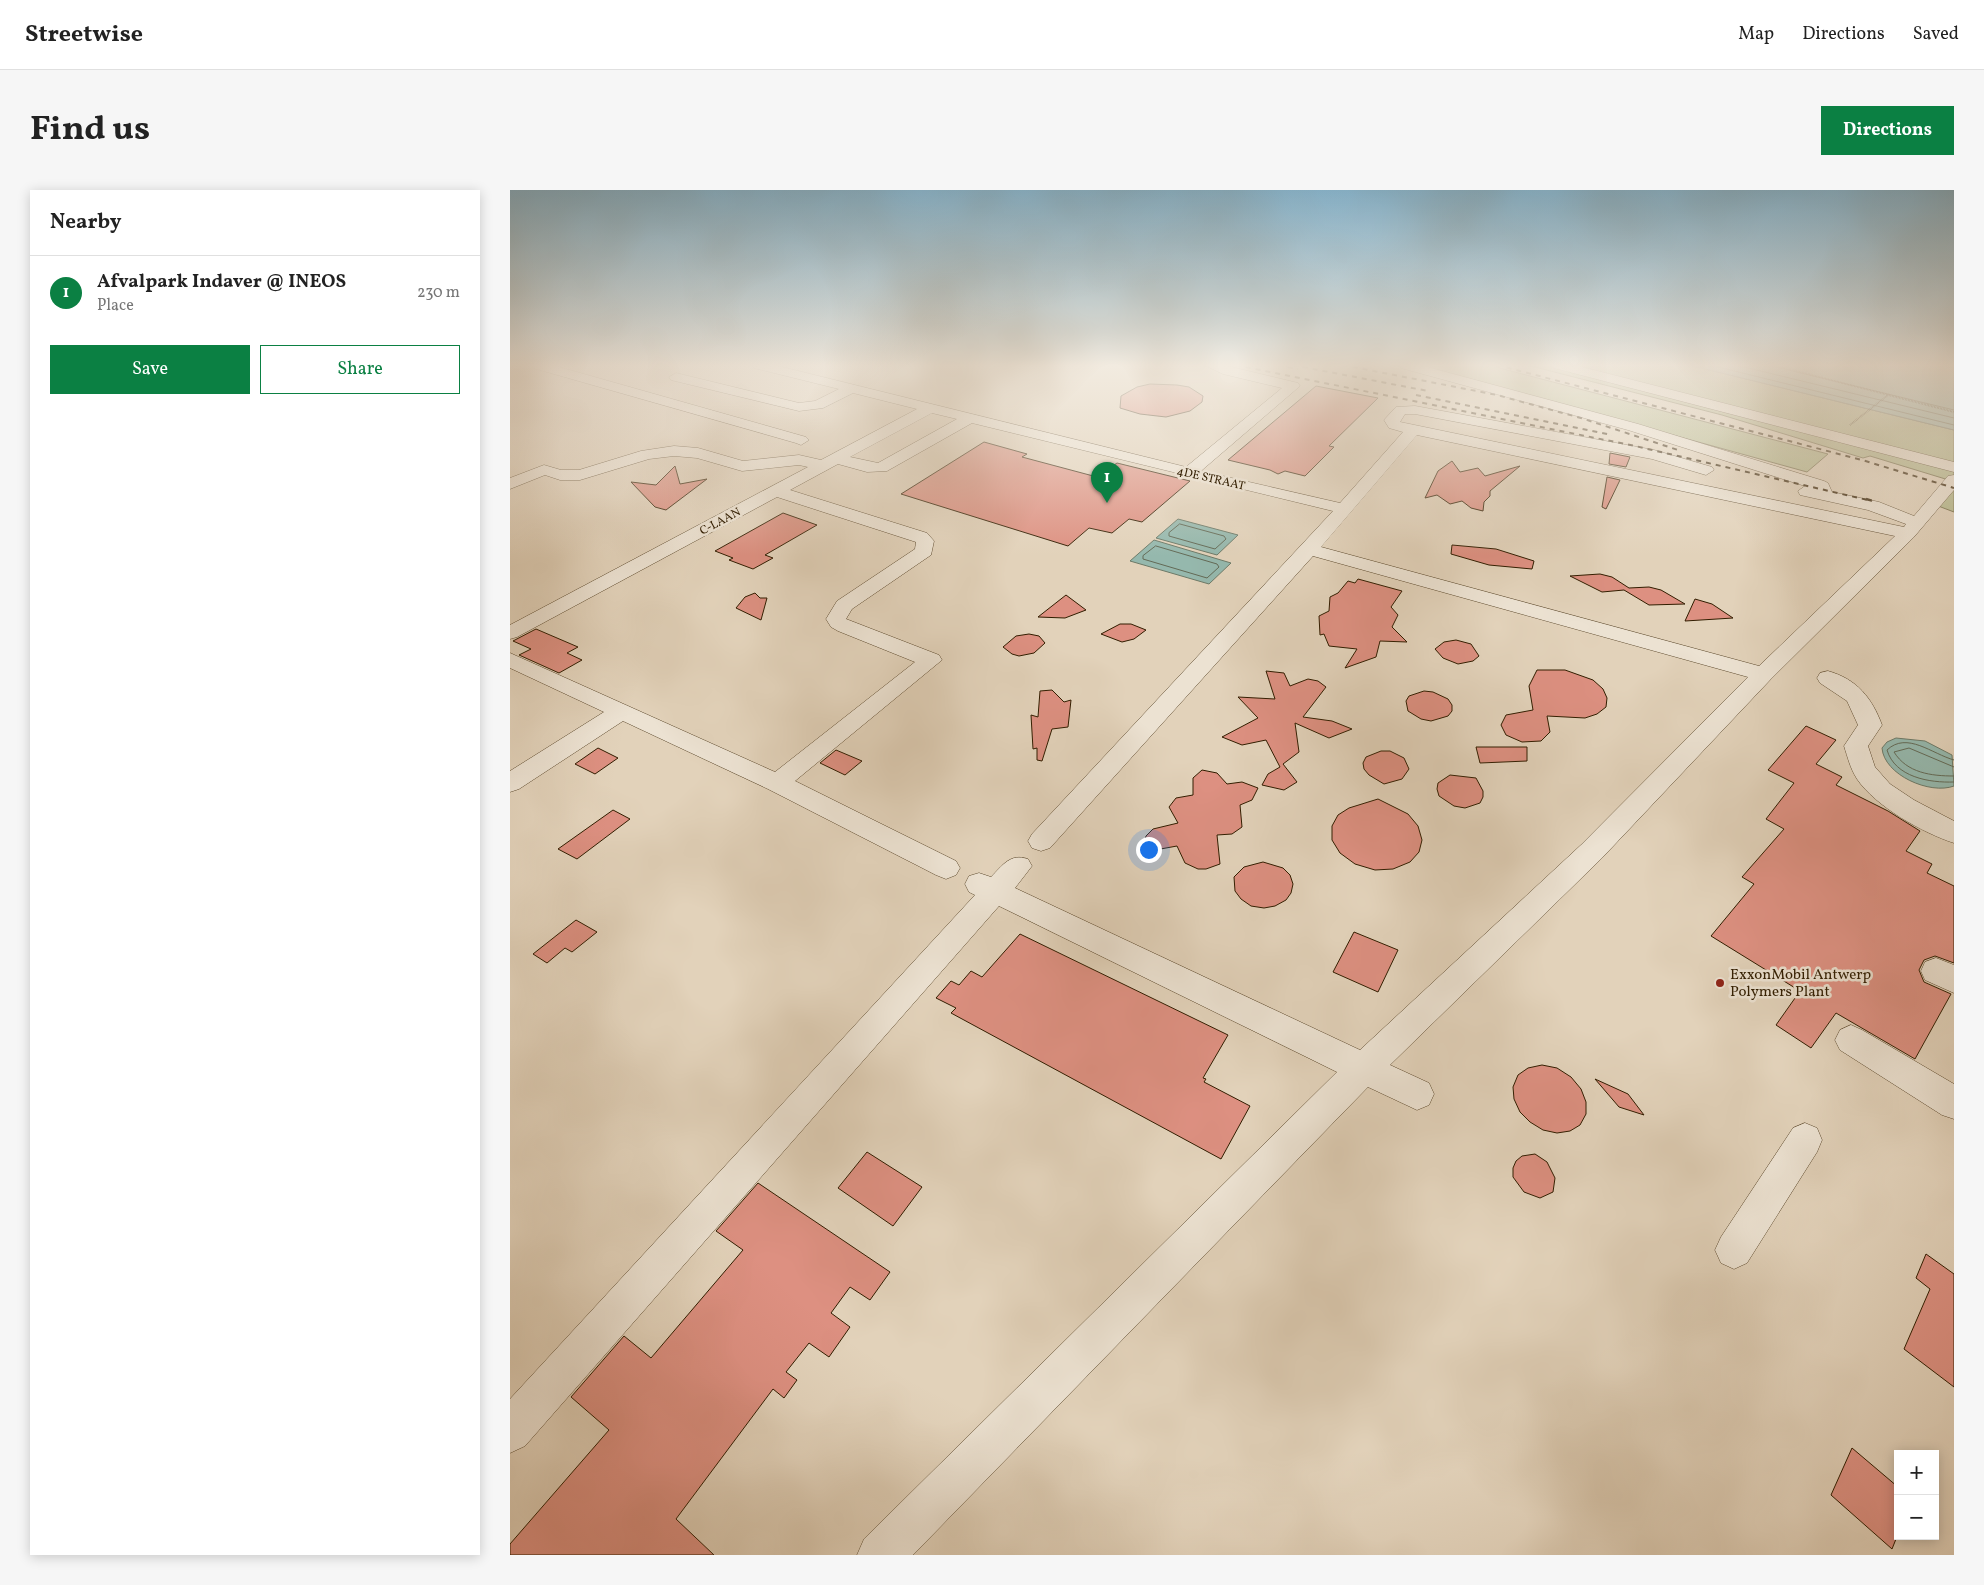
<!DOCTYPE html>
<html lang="en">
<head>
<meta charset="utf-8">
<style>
  body { margin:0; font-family:Vollkorn,serif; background:#f6f6f6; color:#222 }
  .controls { position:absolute; right:15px; bottom:15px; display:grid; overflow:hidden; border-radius:0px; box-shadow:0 2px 12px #0003 }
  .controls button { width:45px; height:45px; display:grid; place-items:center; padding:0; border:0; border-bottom:1px solid #e0e0e0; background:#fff; color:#222; font:25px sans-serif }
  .you { position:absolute; left:638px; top:659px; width:18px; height:18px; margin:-12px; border:4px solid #fff; border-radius:50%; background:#1a73e8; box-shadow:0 0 0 8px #1a73e833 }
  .badge { display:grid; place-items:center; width:32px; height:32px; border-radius:50%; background:#0b8043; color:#fff; font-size:16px; font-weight:700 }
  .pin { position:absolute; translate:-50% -41px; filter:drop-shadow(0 1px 2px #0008) }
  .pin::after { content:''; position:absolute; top:26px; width:18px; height:15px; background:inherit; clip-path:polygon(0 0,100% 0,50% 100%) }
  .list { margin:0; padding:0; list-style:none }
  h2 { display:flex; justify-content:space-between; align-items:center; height:65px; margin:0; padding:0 20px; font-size:21px }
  h2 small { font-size:16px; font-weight:400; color:#767676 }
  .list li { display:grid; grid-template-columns:32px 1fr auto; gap:15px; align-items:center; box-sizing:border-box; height:75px; padding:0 20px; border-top:1px solid #e0e0e0 }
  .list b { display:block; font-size:19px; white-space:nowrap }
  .list p { margin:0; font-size:16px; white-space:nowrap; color:#767676 }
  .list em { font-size:16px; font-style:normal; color:#767676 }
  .actions { display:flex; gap:10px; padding:15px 20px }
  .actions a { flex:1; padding:11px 0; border:1px solid #0b8043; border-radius:0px; text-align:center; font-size:18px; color:#0b8043 }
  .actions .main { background:#0b8043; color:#fff }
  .map { position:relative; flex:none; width:1444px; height:1365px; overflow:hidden; border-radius:0px }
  header { display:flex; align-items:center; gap:30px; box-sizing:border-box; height:70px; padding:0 25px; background:#fff; border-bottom:1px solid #e0e0e0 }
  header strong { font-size:24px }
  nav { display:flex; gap:28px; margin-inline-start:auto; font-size:18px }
  .intro { display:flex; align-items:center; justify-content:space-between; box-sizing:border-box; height:120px; padding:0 30px }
  h1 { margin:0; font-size:35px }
  .button { padding:12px 22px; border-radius:0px; background:#0b8043; color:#fff; font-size:18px; font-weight:700 }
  main { display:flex; gap:30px; padding:0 30px }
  aside { flex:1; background:#fff; border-radius:0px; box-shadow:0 2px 12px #0003 }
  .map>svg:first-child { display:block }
  .green { fill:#b6bb8d; stroke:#746c46 }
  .water { fill:#95b8ad; stroke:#6d7a68 }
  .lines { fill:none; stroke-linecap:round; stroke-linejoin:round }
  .shore { stroke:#636a56; stroke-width:1 }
  .building { fill:#dd9081; stroke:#311d00 }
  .minor-casing { stroke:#5d4a2e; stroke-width:1 }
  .path { stroke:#311d00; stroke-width:2; stroke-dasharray:0.5 1; stroke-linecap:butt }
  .minor { fill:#ece2d2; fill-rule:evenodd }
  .rail-far1 { stroke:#311d00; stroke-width:2; stroke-dasharray:5 5; stroke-linecap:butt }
  .rail { stroke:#311d00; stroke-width:2.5; stroke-dasharray:6 6; stroke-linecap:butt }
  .poi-dot { fill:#8f2418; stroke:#ece2d2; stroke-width:2 }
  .labels { text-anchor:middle; stroke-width:5; stroke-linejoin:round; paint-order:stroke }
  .far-street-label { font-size:12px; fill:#311d00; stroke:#ece2d2 }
  .poi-label { font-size:15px; fill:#311d00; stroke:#ece2d2; text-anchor:start }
</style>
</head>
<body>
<header>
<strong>Streetwise</strong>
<nav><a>Map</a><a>Directions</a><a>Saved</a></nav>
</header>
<div class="intro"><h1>Find us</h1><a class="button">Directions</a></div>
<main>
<aside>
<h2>Nearby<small></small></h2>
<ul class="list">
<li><span class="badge">1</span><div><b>Afvalpark Indaver @ INEOS</b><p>Place</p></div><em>230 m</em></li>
</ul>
<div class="actions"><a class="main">Save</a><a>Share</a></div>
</aside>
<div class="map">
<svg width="1444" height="1365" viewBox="0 0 1444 1365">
  <rect width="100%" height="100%" fill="#e2d2ba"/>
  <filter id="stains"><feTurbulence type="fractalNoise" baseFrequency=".004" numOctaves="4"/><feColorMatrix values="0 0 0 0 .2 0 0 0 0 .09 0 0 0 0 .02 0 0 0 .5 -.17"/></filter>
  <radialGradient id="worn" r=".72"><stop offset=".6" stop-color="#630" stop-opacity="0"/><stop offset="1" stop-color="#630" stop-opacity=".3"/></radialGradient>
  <path class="green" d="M909 175H978L1318 264 1297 282Z
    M1017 175H1179L1444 240V322L1423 314 1442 291 1360 266 1353 268 1212 225Z"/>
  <path class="water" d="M1179 175H1444V240Z
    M668 329 728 345 707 365 646 348Z
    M644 350 721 373 699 394 620 371Z
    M1386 548 1415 551 1442 565 1444 596C1420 605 1374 585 1372 558L1377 552Z"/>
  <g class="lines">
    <path class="shore" d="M1200 175 1444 235
      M1226 175 1444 228
      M1258 175 1444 220
      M670 334 714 346 716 349 705 359 659 346V343Z
      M646 356 707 374 709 377 697 388 633 369V366Z
      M1444 570C1422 564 1397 541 1377 560 1385 587 1419 593 1444 592
      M1444 577 1399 558 1384 562C1397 583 1421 586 1444 586"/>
  </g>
  <path class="building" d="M640 194 667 195 679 197 693 206 692 212 680 221 656 227 630 224 610 218 611 206 627 197Z
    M806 196 868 208 819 256 824 257 795 286 775 281 768 284 760 280 718 270Z
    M474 252 517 264 512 267 587 287 607 273 680 291 632 332 619 329 602 343 579 338 558 356 391 304Z
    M1100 263 1120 267 1116 277 1099 274Z
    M942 271 950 282 968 278 975 286 1010 276 980 301V306L974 312 973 321 961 318 952 311 940 314 927 305 915 308 928 281Z
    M165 276 170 294 197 289 156 320 145 317 121 292 146 295Z
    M1097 287 1110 290 1096 319 1092 317Z
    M273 323 307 335 255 365 263 368 243 379 219 370 223 368 205 361Z
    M942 355 986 359 1024 371 1022 379 979 375 941 364Z
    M1090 384 1102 387 1119 398 1139 397 1151 400 1175 414 1139 415 1114 400 1092 402 1060 386Z
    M848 389 892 401 881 417 888 425 882 437 897 452 870 451 866 467 835 478 847 459 819 456 814 444 810 445 809 426 819 421 820 407 828 403 838 391 845 393Z
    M245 403 250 408H257L251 430 226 418 235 407Z
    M556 405 576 420 555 428 528 427Z
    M1185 409 1202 414 1223 428 1175 431Z
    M610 434H621L636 440 624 449 612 452 591 444Z
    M26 439 68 457 57 463 72 470 49 483 9 465 21 459 3 451Z
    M519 444 529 446 535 453 524 463 509 466 502 464 493 457 506 446Z
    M946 450 961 454 969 466 963 471 948 474 933 468 925 459 934 452Z
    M1027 480H1055L1083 490 1093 499 1097 508 1096 517 1087 524 1075 528 1037 526 1040 542 1031 551 1012 552 996 545 991 535 996 525 1023 520 1019 496Z
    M756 481 774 483 780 496 798 489 808 491 816 497 793 527 822 531 842 539 819 548 785 533 789 562 773 574 787 592 774 600 752 595 758 584 770 577 756 550 732 555 712 547 748 528 728 507 765 509Z
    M542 500 554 512 561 510 558 537 542 539 532 571 527 570V558L523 559 521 525 528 527 530 501Z
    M914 501 923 502 938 509 942 515V521L938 526 921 531 911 529 898 521 896 511 899 506Z
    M1296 536 1326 550 1306 574 1332 587 1326 595 1378 621 1410 641 1396 661 1422 674 1417 683 1444 696V773L1425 766 1414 770 1409 780 1414 792 1441 804 1405 869 1326 823 1301 858 1266 835 1290 801 1201 746 1244 694 1232 687 1274 639 1256 629 1284 593 1258 580Z
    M966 557H1017V571L970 573Z
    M88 558 108 568 85 584 65 574Z
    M326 560 352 571 335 585 310 573Z
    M871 561H880L894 568 899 579 892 589 874 594 859 585 854 579 853 573 856 567Z
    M692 580 707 583 717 594 732 592 748 598 742 610 730 615 732 637 722 644 707 645 710 674 696 679H688L675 673 667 656 645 660 636 654 635 650 636 646 643 639 668 633 659 617 666 608 683 605V588Z
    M940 585 966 588 973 601V607L970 613 955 618 944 616 929 606 927 599 928 593Z
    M868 609 898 624 908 636 912 650 909 662 900 672 883 679 865 680 845 674 830 663 822 650V636L828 625 839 618Z
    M103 620 120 629 67 669 48 659Z
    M753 672 773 678 780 685 783 694 781 703 776 710 765 716 754 718 741 716 731 709 725 701 724 687 734 677Z
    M66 730 87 742 62 762 55 758 37 773 23 764Z
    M844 742 888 760 868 802 823 782Z
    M510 744 718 845 693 888 696 889 694 892 740 916 711 969 441 823 446 818 426 808 441 791 449 795 461 781 472 787Z
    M1032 875 1047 878 1061 887 1071 899 1076 912V924L1070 935 1060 941 1047 943 1033 940 1020 932 1010 922 1004 909 1003 897 1008 885 1018 878Z
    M1085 889 1118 904 1134 925 1109 917Z
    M357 962 412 997 383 1036 328 998Z
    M1025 964 1037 972 1045 988 1043 1002 1030 1008 1014 1002 1003 987V978L1006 971 1012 966Z
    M248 993 380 1082 360 1110 340 1097 321 1123 340 1137 319 1167 299 1153 276 1182 287 1190 274 1208 263 1199 166 1329 204 1365H0V1354L99 1240 61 1207 114 1146 141 1168 233 1060 206 1041Z
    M1416 1064 1444 1084V1197L1394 1159 1420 1099 1406 1088Z
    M1342 1258 1388 1297V1344L1382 1359 1321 1305Z"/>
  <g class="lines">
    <defs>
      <path id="minor" d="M21 175H42L296 247 299 250 291 255 286 253 23 178Z
        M242 175H264L676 277 772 198 713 184 694 175H713L788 193 790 196 691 281 830 313 893 242 879 238 874 230 886 217 905 216 1144 260 1202 277 1204 280 1196 285 1142 269 905 224H895L890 232 1394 337 1396 334 1358 320 1290 305 1288 301 1295 296 1118 240 891 178 890 175H910L1128 234 1314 291 1318 293 1322 302 1369 312 1404 326 1438 286 1444 285V300L1404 347 1261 489 1092 668 880 875 919 893 924 904 919 915 907 920 858 897 403 1365H347L354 1349 827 882 489 716 15 1256 0 1263V1209L465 705 459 702 455 694 459 686 469 683 481 687C493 675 500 663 518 669L522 676 505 698 850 860 1072 654 1238 487 803 366 540 658 531 661 522 658 518 651 522 644 823 321 462 233 377 281 357 282 328 274 280 300 417 343 424 351 421 365 342 419 336 429 429 465 432 470 285 591 446 671 450 678 446 685 436 689 426 685 258 599 113 531 9 599 0 602V581L94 522 0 478V463L265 582 405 472 328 441 321 437 316 429 327 411 405 359 406 352 267 307 7 447 0 449V435L298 277 289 275 232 281 187 268 164 266 139 269 70 290H50L35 285 0 299V288L34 275 51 280H69L131 261 164 256 188 258 233 271 289 265 311 270 407 219 343 203 313 218 289 221 161 190 159 187 166 183 289 213 305 211 329 199 244 178ZM422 223 447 229 368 273 340 267ZM907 245 1385 346 1249 476 811 357Z
        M1042 175H1064L1444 272V282L1044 178Z
        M1318 481C1347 489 1362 508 1372 535L1358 556 1365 577 1380 594 1404 610 1444 631V653C1413 643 1365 616 1347 589 1340 578 1338 568 1334 556L1348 535 1337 511 1310 493 1307 488 1310 483Z
        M1426 768 1444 775V803L1415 790 1411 781 1415 772Z
        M1341 835 1352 840 1444 894V929L1432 925 1330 860 1325 850 1330 840Z
        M1295 933 1307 938 1312 950 1307 962 1237 1073 1224 1079 1211 1073 1205 1060 1211 1047 1283 938Z"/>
    </defs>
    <use href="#minor" class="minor-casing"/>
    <path class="path" d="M1263 175 1444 222
      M1340 235 1378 205"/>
    <use href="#minor" class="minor"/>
    <path class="rail-far1" d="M726 175 1125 256 1362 311
      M768 175 788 179
      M783 175 918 201
      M833 175 987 205 1071 228 1171 261
      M987 175 1352 270 1444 298
      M906 205 1102 245"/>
    <path class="rail" d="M1356 309 1363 311"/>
  </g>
  <linearGradient id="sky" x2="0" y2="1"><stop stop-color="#87b6d0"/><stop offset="0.48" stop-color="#f2ebe0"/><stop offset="1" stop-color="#f2ebe0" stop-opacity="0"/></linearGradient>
  <rect width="1444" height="366" fill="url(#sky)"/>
  <circle class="poi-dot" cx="1210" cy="793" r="5"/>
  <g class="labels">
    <g class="far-street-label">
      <text transform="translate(701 288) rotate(13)" y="4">4DE STRAAT</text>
      <text transform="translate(210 331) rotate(-28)" y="4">C-LAAN</text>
    </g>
    <g class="poi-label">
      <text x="1220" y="789">ExxonMobil Antwerp<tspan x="1220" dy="17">Polymers Plant</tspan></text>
    </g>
  </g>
  <rect width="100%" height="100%" filter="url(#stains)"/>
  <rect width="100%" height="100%" fill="url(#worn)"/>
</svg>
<div class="controls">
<button>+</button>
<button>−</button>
</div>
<div class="you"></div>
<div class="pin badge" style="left:597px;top:313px">1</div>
</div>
</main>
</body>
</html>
